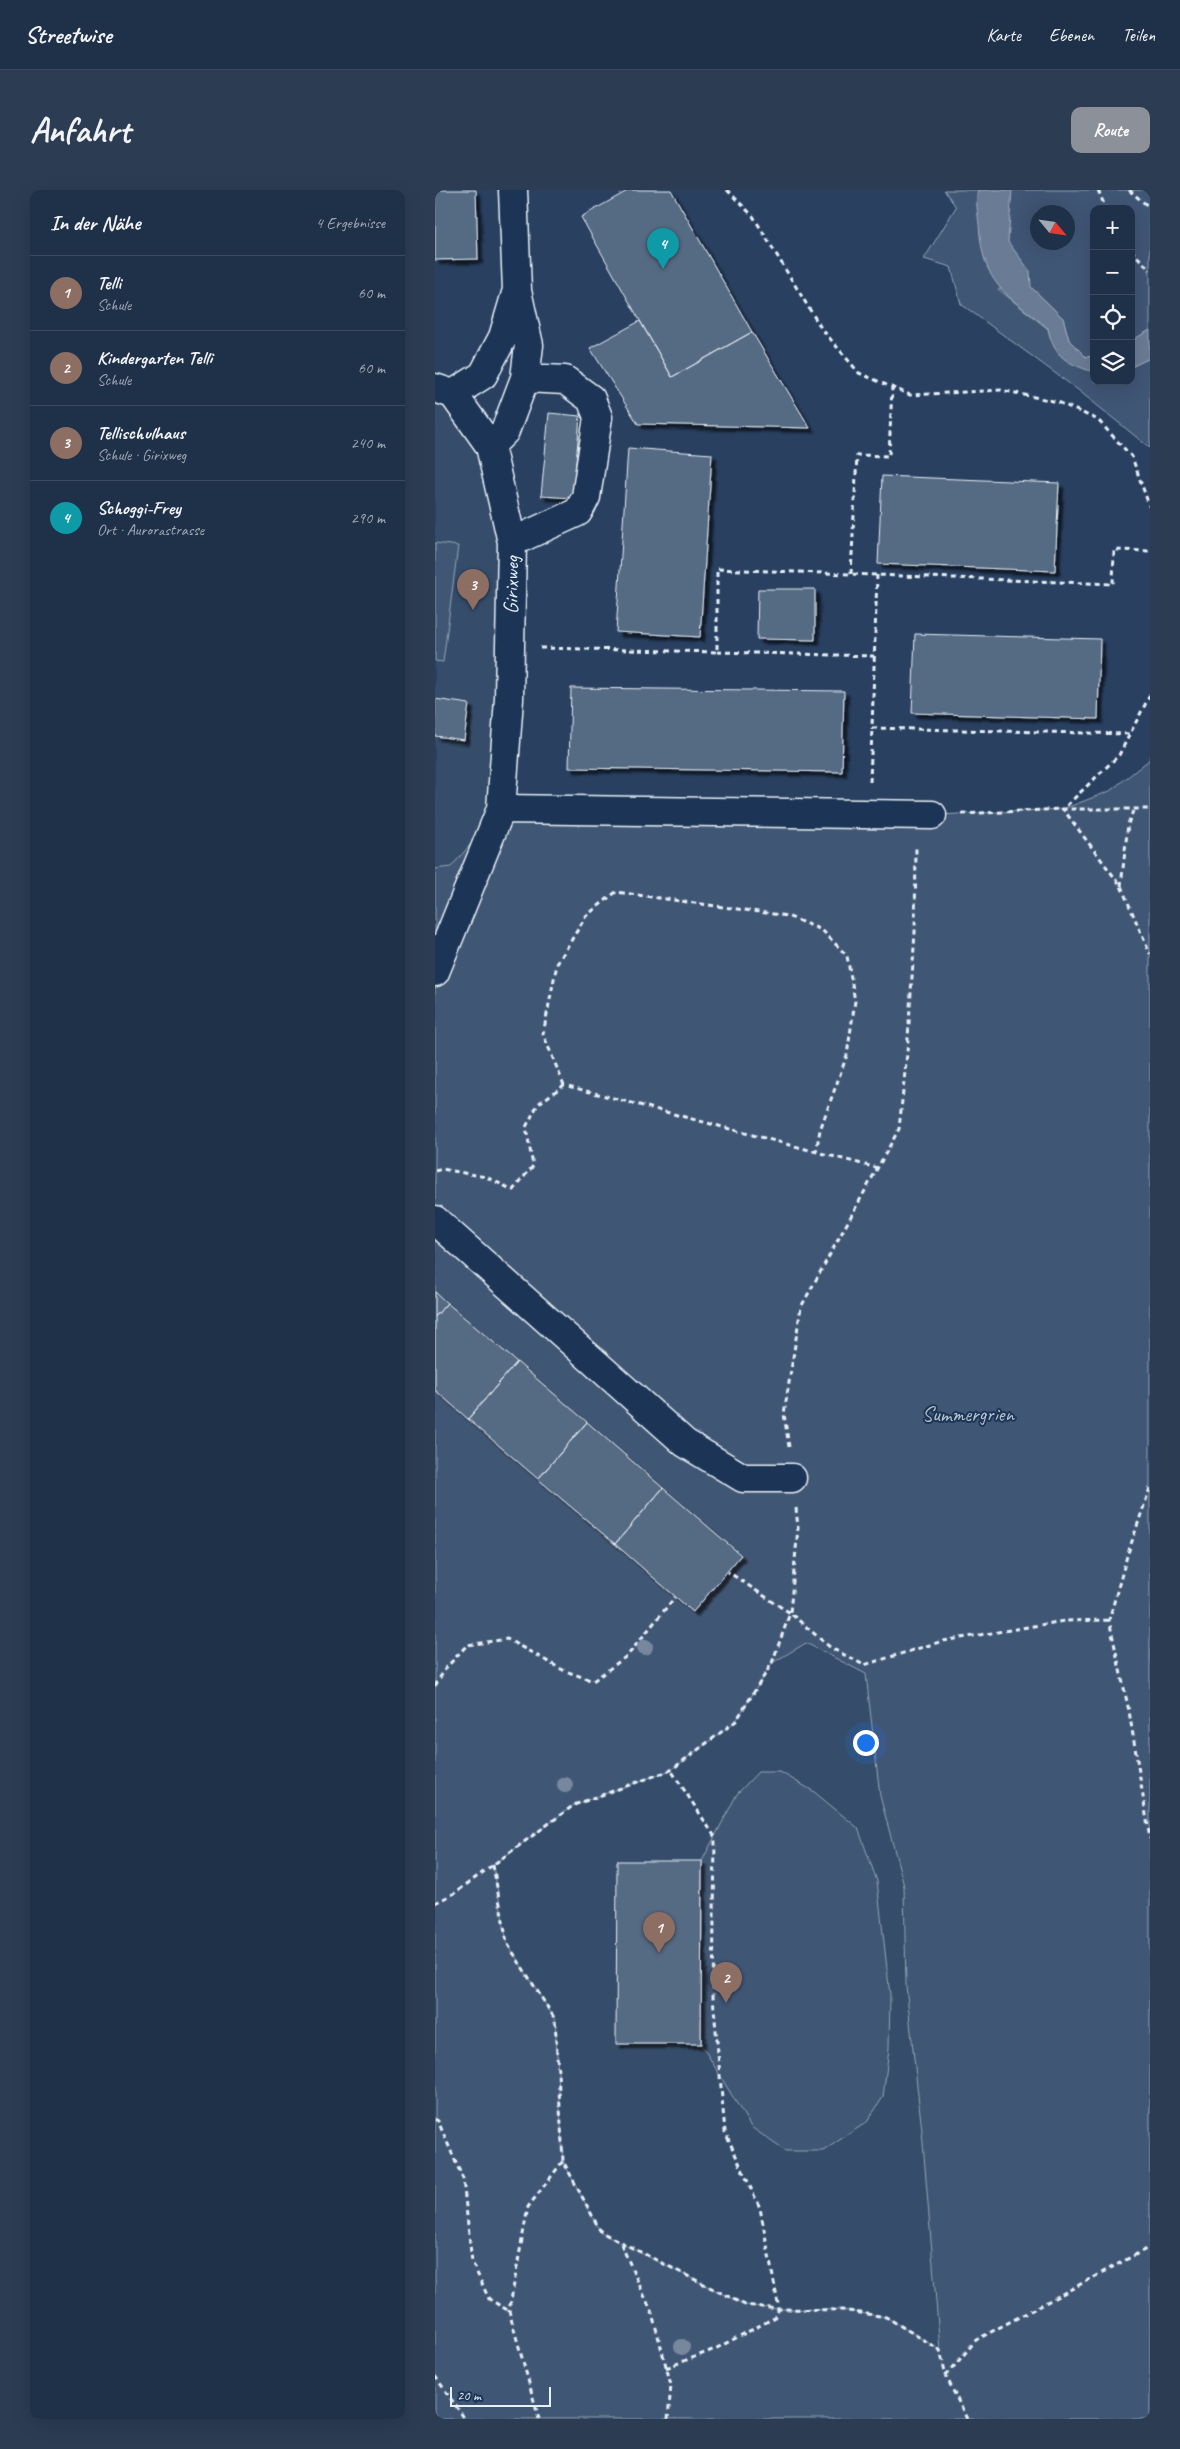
<!DOCTYPE html>
<html lang="de">
<head>
<meta charset="utf-8">
<style>
  body { margin:0; font-family:Caveat,sans-serif; background:#2c3c53; color:#f1f3f6 }
  .controls { position:absolute; right:15px; top:15px; display:grid; overflow:hidden; border-radius:10px; box-shadow:0 5px 20px #0002 }
  .controls button { width:45px; height:45px; display:grid; place-items:center; padding:0; border:0; border-bottom:1px solid #3c4b61; background:#1f3049; color:#f1f3f6; font:25px sans-serif }
  .compass { position:absolute; left:595px; top:15px; width:45px; height:45px; border-radius:50%; background:#1f3049; box-shadow:0 5px 20px #0002; rotate:119deg }
  .scale { position:absolute; left:15px; bottom:12px; width:101px; box-sizing:border-box; padding-left:5px; border:2px solid #e8f1f8; border-top:0; font-size:14px; line-height:18px; white-space:nowrap; color:#e8f1f8; -webkit-text-stroke:4px #1d3557; paint-order:stroke }
  .you { position:absolute; left:430px; top:1552px; width:18px; height:18px; margin:-12px; border:4px solid #fff; border-radius:50%; background:#1a73e8; box-shadow:0 0 0 8px #1a73e833 }
  .badge { display:grid; place-items:center; width:32px; height:32px; border-radius:50%; background:#8c9099; color:#fff; font-size:16px; font-weight:700 }
  .pin { position:absolute; translate:-50% -41px; filter:drop-shadow(0 1px 2px #0008) }
  .pin::after { content:''; position:absolute; top:26px; width:18px; height:15px; background:inherit; clip-path:polygon(0 0,100% 0,50% 100%) }
  .list { margin:0; padding:0; list-style:none }
  h2 { display:flex; justify-content:space-between; align-items:center; height:65px; margin:0; padding:0 20px; font-size:21px }
  h2 small { font-size:16px; font-weight:400; color:#a1a9b4 }
  .list li { display:grid; grid-template-columns:32px 1fr auto; gap:15px; align-items:center; box-sizing:border-box; height:75px; padding:0 20px; border-top:1px solid #3c4b61 }
  .list b { display:block; font-size:19px; white-space:nowrap }
  .list p { margin:0; font-size:16px; white-space:nowrap; color:#a1a9b4 }
  .list em { font-size:16px; font-style:normal; color:#a1a9b4 }
  .icon { flex:none; width:28px; height:28px; fill:none; stroke:currentColor; stroke-width:2; stroke-linecap:round; stroke-linejoin:round }
  .map { position:relative; flex:none; width:715px; height:2229px; overflow:hidden; border-radius:10px }
  header { display:flex; align-items:center; gap:30px; box-sizing:border-box; height:70px; padding:0 25px; background:#1f3049; border-bottom:1px solid #3c4b61 }
  header strong { font-size:24px }
  nav { display:flex; gap:28px; margin-inline-start:auto; font-size:18px }
  .intro { display:flex; align-items:center; justify-content:space-between; box-sizing:border-box; height:120px; padding:0 30px }
  h1 { margin:0; font-size:35px }
  .button { padding:12px 22px; border-radius:10px; background:#8c9099; color:#fff; font-size:18px; font-weight:700 }
  main { display:flex; gap:30px; padding:0 30px }
  aside { flex:1; background:#1f3049; border-radius:10px; box-shadow:0 5px 20px #0002 }
  .map>svg:first-child { display:block }
  .built { fill:#364d6b }
  .green { fill:#415774; stroke:#94a4b6; fill-rule:evenodd }
  .water { fill:#6b7c95; stroke:#9dabbd }
  .building { fill:#556a83; stroke:#e8f1f8; filter:url(#shadow) }
  .lines { fill:none; stroke-linecap:round; stroke-linejoin:round }
  .minor-casing { stroke:#e8f1f8; stroke-width:31 }
  .path { stroke:#e8f1f8; stroke-width:3; stroke-dasharray:5 4; stroke-linecap:butt }
  .minor { stroke:#1d3557; stroke-width:28 }
  .tree { fill:#77889e }
  .labels { text-anchor:middle; stroke-width:4; stroke-linejoin:round; paint-order:stroke }
  .street-label { font-size:21px; fill:#e8f1f8; stroke:#1d3557 }
  .park-label { font-size:21px; fill:#b6c3d0; stroke:#1d3557 }
</style>
</head>
<body>
<header>
<strong>Streetwise</strong>
<nav><a>Karte</a><a>Ebenen</a><a>Teilen</a></nav>
</header>
<div class="intro"><h1>Anfahrt</h1><a class="button">Route</a></div>
<main>
<aside>
<h2>In der Nähe<small>4 Ergebnisse</small></h2>
<ul class="list">
<li><span class="badge" style="background:#8d6e63">1</span><div><b>Telli</b><p>Schule</p></div><em>60 m</em></li>
<li><span class="badge" style="background:#8d6e63">2</span><div><b>Kindergarten Telli</b><p>Schule</p></div><em>60 m</em></li>
<li><span class="badge" style="background:#8d6e63">3</span><div><b>Tellischulhaus</b><p>Schule · Girixweg</p></div><em>240 m</em></li>
<li><span class="badge" style="background:#0f9aa8">4</span><div><b>Schoggi-Frey</b><p>Ort · Aurorastrasse</p></div><em>290 m</em></li>
</ul>
</aside>
<div class="map">
<svg width="715" height="2229" viewBox="0 0 715 2229">
  <defs>
    <filter id="shadow"><feDropShadow dx="4.5" dy="4.5" stdDeviation="1" flood-color="#0009"/></filter>
  </defs>
  <rect width="100%" height="100%" fill="#294061"/>
  <filter id="ink" filterUnits="userSpaceOnUse"><feTurbulence type="fractalNoise" baseFrequency=".02" numOctaves="2"/><feDisplacementMap in="SourceGraphic" scale="10" xChannelSelector="R" yChannelSelector="G"/><feConvolveMatrix kernelMatrix="1 2 1 2 8 2 1 2 1" color-interpolation-filters="sRGB"/></filter>
  <g filter="url(#ink)">
    <path class="built" d="M0 198 55 256 77 352 66 619 15 677 0 679Z
      M371 1453 431 1484 445 1606 469 1696 471 1796 487 1941 505 2160 450 2127 407 2120 344 2119 310 2115 166 2042 128 1971 120 1829 72 1753 58 1675 139 1615 236 1580 301 1531 337 1473Z"/>
    <path class="green" d="M509 0H715V140L696 151V19H659V166L651 167 634 150 628 128 596 97 563 99 613 139C616 157 641 177 659 182V191H696V177L715 168V258L643 200 526 114 516 77 489 69 521 17ZM602 22H632V52H602Z
      M0 353 23 356 8 472 0 471Z
      M715 565V2229H0V679L16 677 66 619 482 626 628 619 675 601 714 570ZM371 1453 431 1484 445 1606 469 1696 471 1796 487 1941 505 2160 451 2127 407 2120 344 2119 310 2115 166 2043 128 1971 120 1829 72 1753 58 1675 139 1615 236 1580 301 1531 337 1473Z
      M323 1582H345L378 1601 423 1638 442 1691 455 1805 454 1858 448 1907 432 1932 388 1961H350L316 1937 266 1854 267 1671 302 1604Z"/>
    <path class="water" d="M543 0H577L573 52 595 81 596 97 628 128 634 150 651 167 659 166V182C633 174 618 167 613 138 570 103 548 96 544 35 543 24 540 10 543 0Z
      M715 140V168L696 177V151Z"/>
    <path class="building" d="M0 0H41L43 69 0 70Z
      M194 0H236L317 142 237 187 146 27Z
      M205 131 237 187 317 142 375 238 203 234 155 158Z
      M114 223 145 226 138 308 106 306Z
      M193 258 277 264 265 447 181 442Z
      M447 286 624 293 620 381 443 374Z
      M323 399H380V450L322 449Z
      M480 444 665 449 663 529 477 523Z
      M136 498 409 501 407 582 134 578Z
      M0 509 34 514 29 550 0 546Z
      M0 1102 12 1113 0 1127Z
      M12 1113 82 1172 33 1229 0 1200V1127Z
      M82 1172 152 1232 103 1289 33 1229Z
      M152 1232 228 1298 180 1354 103 1289Z
      M228 1298 306 1365 258 1422 180 1354Z
      M182 1671H267L266 1854H181Z"/>
    <g class="lines">
      <defs>
        <path id="minor" d="M0 198 18 204 55 256 77 352 74 509 66 619 0 782
          M18 204 48 185 68 147 82 100 78 0
          M55 256 70 241 90 188 94 155 82 101
          M77 352 143 322 151 307 163 227 156 209 130 190 90 188
          M66 619 497 625
          M0 1030 250 1253 308 1288H357"/>
      </defs>
      <use href="#minor" class="minor-casing"/>
      <path class="path" d="M292 0 318 26 386 138 424 183 475 205 566 200 623 212 663 230 697 267 715 318
        M663 0 671 19
        M694 0 715 18
        M696 60 715 80
        M416 384 422 265 454 266 457 197
        M442 385 437 538 695 544
        M105 458 282 462V379L678 394 679 360 715 361
        M282 462 439 466
        M715 505 684 565 628 619H715
        M435 592 437 538
        M527 624 628 619 686 696 715 764
        M686 696 693 634 698 621
        M129 895 108 844 122 774 151 726 181 702 352 726 387 740 412 766 420 811 412 865 385 940 381 962
        M0 981 7 979 51 987 78 1000 98 976 91 937 103 914 129 895 442 978
        M354 1257 349 1224 366 1117 464 939 472 863 480 742 481 656
        M715 1298 692 1366 674 1430 694 1521 715 1649
        M361 1318 363 1338 355 1423 396 1458 429 1475 508 1451 629 1431 674 1430
        M0 1496 10 1479 32 1455 72 1449 128 1480 158 1491 193 1465 240 1407
        M58 1675 72 1753 120 1829 128 1971 166 2042 310 2115 344 2119 407 2120 451 2127 505 2160 511 2186 532 2229
        M0 1713 20 1703 139 1615 236 1580 301 1531 337 1473 355 1423 293 1382
        M0 1929 3 1931 28 1989 37 2072 54 2109 74 2121
        M186 2054 217 2123 236 2195 233 2229
        M231 2178 280 2159 339 2128 344 2119 325 2018 290 1942 278 1807 280 1647 236 1580
        M0 2186 30 2229
        M511 2186 541 2150 715 2057
        M104 2229 74 2121 93 2017 128 1971"/>
      <use href="#minor" class="minor"/>
    </g>
    <g class="tree">
      <circle cx="210" cy="1457" r="8"/>
      <circle cx="130" cy="1595" r="8"/>
      <circle cx="247" cy="2157" r="8"/>
    </g>
  </g>
  <g class="labels">
    <g class="street-label">
      <text transform="translate(76 395) rotate(-89)" y="7">Girixweg</text>
    </g>
    <g class="park-label">
      <text x="533" y="1231">Summergrien</text>
    </g>
  </g>
</svg>
<div class="controls">
<button>+</button>
<button>−</button>
<button><svg class="icon" aria-label="locate" viewBox="0 0 24 24"><circle cx="12" cy="12" r="6"/><path d="M12 2v4M12 18v4M2 12h4M18 12h4"/></svg></button>
<button><svg class="icon" aria-label="layers" viewBox="0 0 24 24"><path d="M12 4l9 5-9 5-9-5zM3 14l9 5 9-5"/></svg></button>
</div>
<svg class="compass" viewBox="-18 -18 36 36"><path d="M0-13l5 13h-10z" fill="#e53935"/><path d="M0 13l5-13h-10z" fill="#a1a9b4"/></svg>
<div class="scale">20 m</div>
<div class="you"></div>
<div class="pin badge" style="left:224px;top:1763px;background:#8d6e63">1</div>
<div class="pin badge" style="left:291px;top:1813px;background:#8d6e63">2</div>
<div class="pin badge" style="left:38px;top:420px;background:#8d6e63">3</div>
<div class="pin badge" style="left:228px;top:79px;background:#0f9aa8">4</div>
</div>
</main>
</body>
</html>
